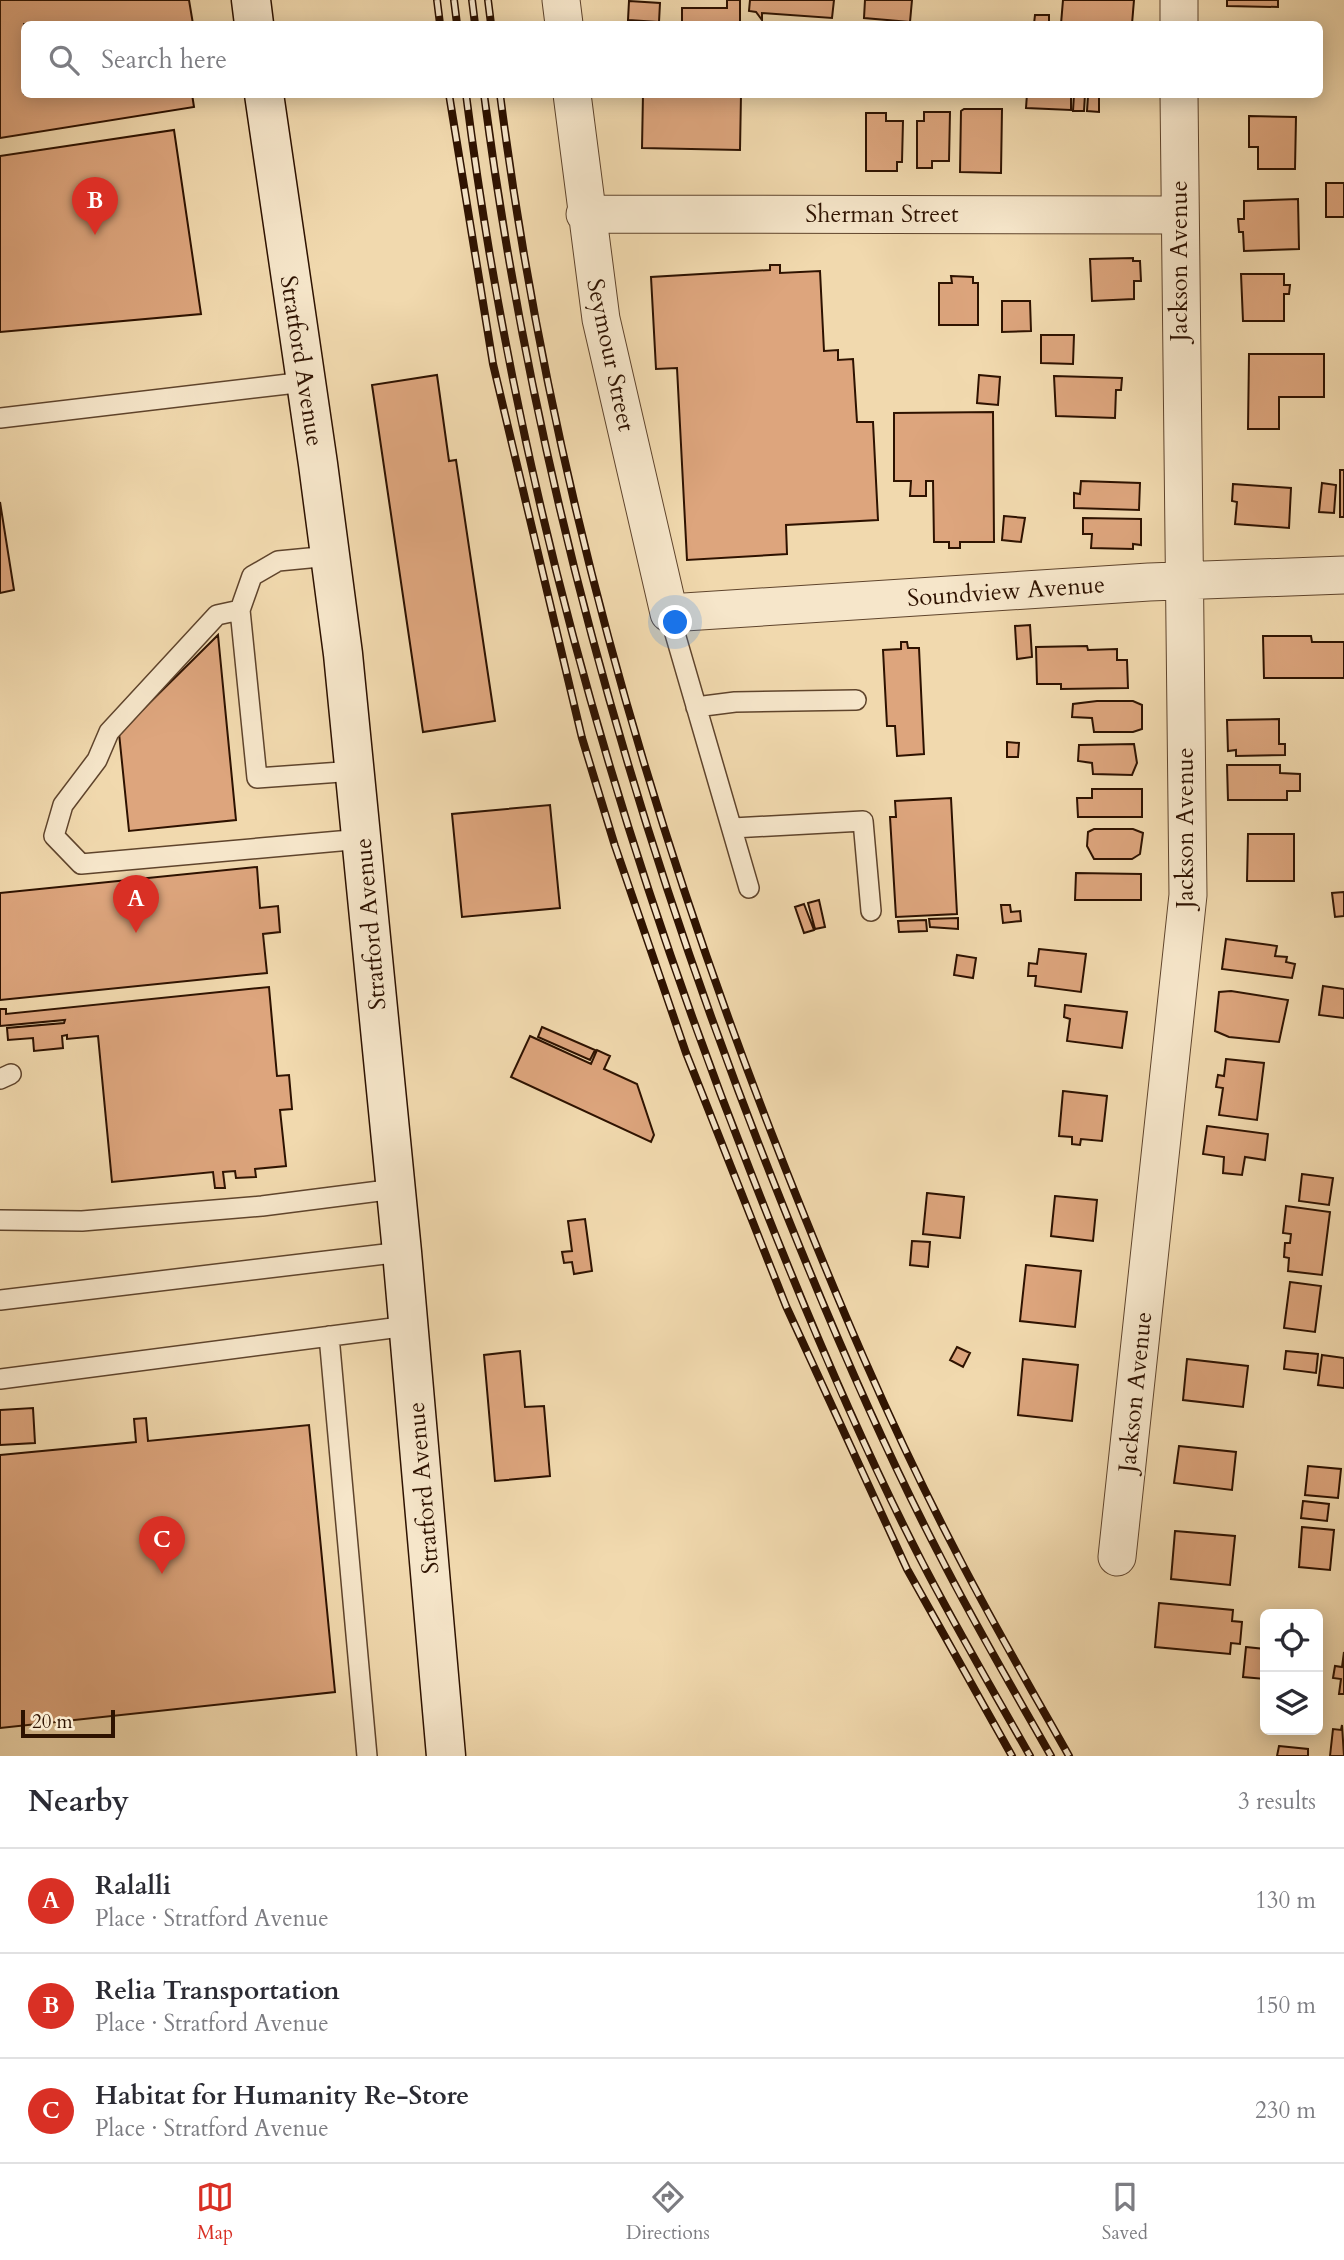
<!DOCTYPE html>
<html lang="en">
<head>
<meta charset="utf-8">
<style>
  body { margin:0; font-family:Cardo,serif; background:#f7f7f7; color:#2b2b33 }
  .controls { position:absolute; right:21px; bottom:21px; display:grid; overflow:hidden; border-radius:10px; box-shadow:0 4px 18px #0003 }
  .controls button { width:63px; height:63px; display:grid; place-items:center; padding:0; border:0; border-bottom:2px solid #e1e1e2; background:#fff; color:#2b2b33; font:35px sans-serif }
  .scale { position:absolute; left:21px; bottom:18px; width:94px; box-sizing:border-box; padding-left:7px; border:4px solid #2e1200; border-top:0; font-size:19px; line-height:24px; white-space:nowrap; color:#2e1200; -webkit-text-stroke:5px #f6e6ca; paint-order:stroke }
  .you { position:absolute; left:676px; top:623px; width:24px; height:24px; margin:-18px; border:5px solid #fff; border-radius:50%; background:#1a73e8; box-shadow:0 0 0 10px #1a73e833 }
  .badge { display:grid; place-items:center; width:46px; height:46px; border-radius:50%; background:#d93025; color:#fff; font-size:23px; font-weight:700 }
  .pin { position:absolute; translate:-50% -58px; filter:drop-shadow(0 2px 4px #0008) }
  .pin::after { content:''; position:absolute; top:37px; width:24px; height:21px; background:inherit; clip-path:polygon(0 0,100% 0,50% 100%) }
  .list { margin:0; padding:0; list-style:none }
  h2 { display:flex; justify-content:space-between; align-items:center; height:91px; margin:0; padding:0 28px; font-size:30px }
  h2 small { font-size:23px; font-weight:400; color:#7c7c81 }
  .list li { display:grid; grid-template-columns:46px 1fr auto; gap:21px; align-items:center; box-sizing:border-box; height:105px; padding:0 28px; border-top:2px solid #e1e1e2 }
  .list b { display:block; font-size:26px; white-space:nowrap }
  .list p { margin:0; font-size:23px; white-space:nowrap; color:#7c7c81 }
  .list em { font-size:23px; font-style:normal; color:#7c7c81 }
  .icon { flex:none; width:38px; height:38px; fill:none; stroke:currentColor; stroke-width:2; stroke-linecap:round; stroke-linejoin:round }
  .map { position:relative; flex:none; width:1344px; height:1756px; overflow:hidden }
  .search { position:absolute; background:#fff; box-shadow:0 4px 18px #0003; left:21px; right:21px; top:21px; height:77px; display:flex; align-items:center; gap:18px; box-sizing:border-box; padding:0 24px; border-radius:10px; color:#7c7c81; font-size:26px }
  .sheet { height:406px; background:#fff }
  nav { display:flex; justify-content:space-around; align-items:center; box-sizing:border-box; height:98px; border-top:2px solid #e1e1e2; background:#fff; font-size:19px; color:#7c7c81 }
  nav a { display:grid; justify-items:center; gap:4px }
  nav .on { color:#d93025 }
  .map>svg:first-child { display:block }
  .building { fill:#dda57d; stroke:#2e1200; stroke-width:2 }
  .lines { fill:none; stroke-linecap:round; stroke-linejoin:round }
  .lane-casing { stroke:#5f442c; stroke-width:22 }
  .street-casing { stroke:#5f442c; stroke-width:39 }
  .secondary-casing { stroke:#2e1200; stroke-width:41 }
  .lane { stroke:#f6e6ca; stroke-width:19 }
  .street { stroke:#f6e6ca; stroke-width:37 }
  .secondary { stroke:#f6e6ca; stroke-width:38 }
  .rail-casing { stroke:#2e1200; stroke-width:8 }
  .rail { stroke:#f6e6ca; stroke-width:5; stroke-dasharray:16; stroke-linecap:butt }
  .labels { text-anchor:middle; stroke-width:5; stroke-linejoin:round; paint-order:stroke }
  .street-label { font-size:24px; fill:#2e1200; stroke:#f6e6ca }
</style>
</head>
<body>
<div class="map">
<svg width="1344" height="1756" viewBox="0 0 1344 1756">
  <rect width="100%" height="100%" fill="#f1d9ae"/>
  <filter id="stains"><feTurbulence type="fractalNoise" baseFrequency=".00286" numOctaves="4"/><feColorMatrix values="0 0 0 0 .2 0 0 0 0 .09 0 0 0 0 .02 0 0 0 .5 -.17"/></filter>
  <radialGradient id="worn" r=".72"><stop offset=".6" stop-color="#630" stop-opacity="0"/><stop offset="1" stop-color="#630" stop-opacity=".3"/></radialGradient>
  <path class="building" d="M0 0H189L193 24H24V94H192L194 107 0 138Z
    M727 0H740V24H682V8H727Z
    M750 0H834L832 18 762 13V20L756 12 749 11Z
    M865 0H912L910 22 864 18Z
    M1063 0H1134L1132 24H1061Z
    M1227 0H1278V7L1227 6Z
    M629 1 660 3 659 22 628 20Z
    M1035 15H1049V24H1034Z
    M643 94H741L740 150 642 148Z
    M1027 94H1071V110L1026 108Z
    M1074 94H1085L1084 111H1073Z
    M1088 96H1099V112L1087 111Z
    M964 109H1002L1001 173 960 172 961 111Z
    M924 112H950L949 161H932V168H917V121H924Z
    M866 113H886V121H903L902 162H897V171H866Z
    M1249 116 1296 117 1295 169H1258V147H1249Z
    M174 130 201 314 0 332V156Z
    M1326 183H1344V217H1326Z
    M1298 199 1299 249 1244 251 1243 232H1239L1238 219H1244V201Z
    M1133 258V261H1140L1141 281H1134V299L1092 301 1090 259Z
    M770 265H780V273L820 271 824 351 838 350V360L853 359 857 422H873L878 520 786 525 787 554 687 560 677 368 656 369 651 277 770 270Z
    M1241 274H1284V285H1290L1289 294H1284V321H1243Z
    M951 276 973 277V283H978V325H939V283H952Z
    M1002 301H1030L1031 331 1002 332Z
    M1041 335H1074L1073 364 1041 363Z
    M1249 354H1324V397H1279V429H1248Z
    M437 375 449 461 456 460 495 721 423 732 372 385Z
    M979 375 1000 377 998 405 977 403Z
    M1054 376 1122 378 1121 390H1116L1115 418 1056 416Z
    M993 412 994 542H960V548H949V542H934L933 481H926V496H910L911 481H894V413Z
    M1340 470H1344V517H1340Z
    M1081 481 1140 483 1139 510 1074 508V493L1080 494Z
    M1322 483 1336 485 1334 513 1319 512Z
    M1233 484 1291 488 1289 528 1235 524 1237 502 1232 501Z
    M0 502 14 590 0 593Z
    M1004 516 1025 518 1021 542 1002 540Z
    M1083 518 1141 519V545L1133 544V549L1091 548 1092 534H1083Z
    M1030 625 1032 657 1017 659 1015 626Z
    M218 635 236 820 129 831 119 733Z
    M1263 636H1311L1312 642H1344V678H1264Z
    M901 642H907L908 648H919L924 754 897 756 895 726H887L883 650 901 649Z
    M1087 646 1088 650 1117 649V660H1127L1128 688 1061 689V684H1037L1036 647Z
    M1097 701H1133L1142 705V729L1133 732H1094L1092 718 1072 717 1073 704Z
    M1279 719V744H1285V755L1236 756V750L1228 751 1227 720Z
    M1007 742 1019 743 1018 757H1007Z
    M1134 744 1137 763 1132 775 1093 774 1092 763 1078 761 1079 745Z
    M1227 765H1280V773L1300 774V791H1287V800H1228Z
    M1092 789H1142V817H1078L1077 798H1092Z
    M951 798 957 914 896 917 890 817H896L895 801Z
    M550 805 560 908 462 917 452 814Z
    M1094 829H1133L1143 833 1140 854 1132 859H1094L1087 846 1088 832Z
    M1248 834H1294V881H1247Z
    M257 867 260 908 278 906 280 932 263 934 267 973 0 1000V893Z
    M1076 873 1141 874V900H1075Z
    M1344 892V916L1335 917 1332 893Z
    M819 900 825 927 815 929 808 903Z
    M804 904 814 930 804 933 795 907Z
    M1001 905H1010L1011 912 1020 911 1021 921 1003 923Z
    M958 918V929L930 927 929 919Z
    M926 920 927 931 899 932 898 921Z
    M1226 939 1277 946 1275 956 1287 957 1286 962 1295 964 1292 978 1222 969Z
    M1039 949 1086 954 1081 992 1035 986 1036 976H1028L1029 963 1037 964Z
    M957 955 976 958 973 978 954 975Z
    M1323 986 1344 989V1018L1319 1015Z
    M269 987 277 1076 289 1075 292 1109 280 1110 286 1166 255 1169 256 1177 236 1178 235 1171 223 1172 225 1188H215L213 1172 112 1182 98 1036 67 1039V1035L62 1036 63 1048 34 1051 33 1038 8 1040 7 1028 64 1023 65 1020 0 1026V1009H6V1014Z
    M1231 991 1288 1000 1279 1042 1229 1037 1215 1031 1219 992Z
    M1065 1005 1127 1012 1122 1048 1067 1041 1070 1019 1064 1017Z
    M542 1027 595 1050 590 1060 538 1037Z
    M530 1036 591 1064 597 1050 610 1056 604 1069 637 1084 654 1135 651 1142 511 1077Z
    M1226 1059 1264 1063 1257 1120 1219 1115 1223 1088 1216 1087 1218 1075 1224 1076Z
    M1063 1091 1107 1096 1102 1141 1081 1139 1080 1145 1072 1144V1137L1059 1136Z
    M1207 1126 1268 1134 1265 1160 1245 1157 1242 1175 1223 1173 1224 1157 1203 1154Z
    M1302 1174 1333 1178 1329 1205 1299 1201Z
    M927 1193 964 1197 960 1238 923 1234Z
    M1055 1196 1097 1200 1093 1241 1051 1236Z
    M1286 1206 1330 1212 1322 1275 1288 1271 1289 1258 1284 1257 1285 1243H1290L1291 1234 1283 1233Z
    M585 1219 592 1271 574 1274 572 1262 564 1263 562 1252 572 1251 568 1221Z
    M912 1241 930 1242 928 1267 910 1265Z
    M1026 1265 1081 1271 1075 1327 1020 1321Z
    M1290 1282 1321 1286 1315 1332 1284 1328Z
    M957 1347 970 1353 963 1367 950 1360Z
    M520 1351 525 1407 544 1406 550 1476 495 1481 484 1355Z
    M1286 1351 1318 1354 1316 1373 1284 1369Z
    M1322 1355 1344 1358V1388L1318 1385Z
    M1023 1359 1078 1365 1072 1421 1018 1415Z
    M1187 1359 1248 1366 1243 1407 1183 1400Z
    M33 1408 35 1443 0 1445V1410Z
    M146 1418 148 1441 309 1425 335 1692 0 1728V1455L136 1442 134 1419Z
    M1179 1446 1236 1452 1232 1490 1174 1483Z
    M1308 1466 1341 1469 1338 1498 1305 1495Z
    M1303 1501 1329 1504 1327 1521 1301 1518Z
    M1302 1527 1334 1530 1330 1570 1299 1567Z
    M1175 1531 1235 1536 1230 1585 1171 1579Z
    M1159 1603 1233 1610 1232 1621 1242 1622 1240 1644 1231 1643 1230 1654 1155 1647Z
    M1246 1647 1265 1649V1679L1243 1677Z
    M1344 1652V1694H1339L1341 1679 1333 1678 1335 1666 1342 1667Z
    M1342 1725 1344 1756H1330L1333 1729 1341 1730Z
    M1279 1746 1308 1749V1756H1277Z"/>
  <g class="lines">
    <defs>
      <path id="lane" d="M0 418 305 382
        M330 556 278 561 252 576 240 610 257 778 355 771
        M240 610 217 615 109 732 97 760 63 805 54 836 81 864 362 839
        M669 613 749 888
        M696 707 735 702 856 700
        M733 828 863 821 871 911
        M0 1079 11 1074
        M0 1220 82 1221 262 1206 395 1189
        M0 1300 402 1252
        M329 1336 367 1756
        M0 1379 408 1326"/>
      <path id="street" d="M561 0 564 24
        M1179 24V0
        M572 94 601 319 669 613 1149 582 1344 575
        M585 214 1178 215
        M1117 1557 1188 895 1179 94"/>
      <path id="secondary" d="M251 0 254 24
        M264 94 318 464 343 654 402 1252 446 1756"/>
    </defs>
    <use href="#lane" class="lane-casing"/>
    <use href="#street" class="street-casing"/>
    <use href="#secondary" class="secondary-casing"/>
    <use href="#lane" class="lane"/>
    <use href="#street" class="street"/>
    <use href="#secondary" class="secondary"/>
    <defs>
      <path id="rail" d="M437 0 440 24
        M454 0 457 24
        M472 0 475 24
        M488 0 491 24
        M449 94 493 364 582 738 615 846 686 1053 786 1306 907 1569 1012 1756
        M466 94C513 465 614 826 751 1173 802 1304 857 1436 922 1562 956 1628 994 1692 1030 1756
        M484 94C532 465 633 826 770 1173 820 1300 876 1433 939 1554 974 1623 1013 1689 1051 1756
        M500 94C547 462 648 821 784 1165 835 1294 889 1423 953 1546 989 1617 1030 1687 1069 1756"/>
    </defs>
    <use href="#rail" class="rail-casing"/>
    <use href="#rail" class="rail"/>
  </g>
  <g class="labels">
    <g class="street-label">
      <text x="882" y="222">Sherman Street</text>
      <text transform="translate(1179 261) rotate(-90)" y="8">Jackson Avenue</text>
      <text transform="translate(611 355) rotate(78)" y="8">Seymour Street</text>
      <text transform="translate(302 361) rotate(81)" y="8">Stratford Avenue</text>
      <text transform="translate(1006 591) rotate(-4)" y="8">Soundview Avenue</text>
      <text transform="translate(1185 828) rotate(-90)" y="8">Jackson Avenue</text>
      <text transform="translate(370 924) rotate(-95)" y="8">Stratford Avenue</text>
      <text transform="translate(1135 1392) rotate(-84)" y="8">Jackson Avenue</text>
      <text transform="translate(423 1488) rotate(-95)" y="8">Stratford Avenue</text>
    </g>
  </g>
  <rect width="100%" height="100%" filter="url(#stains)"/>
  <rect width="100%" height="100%" fill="url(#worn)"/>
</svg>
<div class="controls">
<button><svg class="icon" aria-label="locate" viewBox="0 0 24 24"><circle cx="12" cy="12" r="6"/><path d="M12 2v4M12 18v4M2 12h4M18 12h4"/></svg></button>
<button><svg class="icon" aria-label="layers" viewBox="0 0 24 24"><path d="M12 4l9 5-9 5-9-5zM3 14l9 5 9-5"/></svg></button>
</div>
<div class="scale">20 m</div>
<div class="you"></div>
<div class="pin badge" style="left:136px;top:933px">A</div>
<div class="pin badge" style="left:95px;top:235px">B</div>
<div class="pin badge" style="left:162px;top:1574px">C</div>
<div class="search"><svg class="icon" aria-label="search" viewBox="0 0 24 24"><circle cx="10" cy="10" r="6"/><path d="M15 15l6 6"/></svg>Search here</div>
</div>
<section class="sheet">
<h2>Nearby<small>3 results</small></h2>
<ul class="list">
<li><span class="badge">A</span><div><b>Ralalli</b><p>Place · Stratford Avenue</p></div><em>130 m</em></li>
<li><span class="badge">B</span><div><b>Relia Transportation</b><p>Place · Stratford Avenue</p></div><em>150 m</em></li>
<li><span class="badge">C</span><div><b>Habitat for Humanity Re-Store</b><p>Place · Stratford Avenue</p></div><em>230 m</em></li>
</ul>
</section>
<nav>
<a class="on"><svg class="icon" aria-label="map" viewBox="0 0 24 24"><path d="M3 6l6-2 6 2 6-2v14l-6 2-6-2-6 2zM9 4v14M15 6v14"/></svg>Map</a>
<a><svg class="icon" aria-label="directions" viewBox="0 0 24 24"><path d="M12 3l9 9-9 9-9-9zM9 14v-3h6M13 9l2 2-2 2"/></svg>Directions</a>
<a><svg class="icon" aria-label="saved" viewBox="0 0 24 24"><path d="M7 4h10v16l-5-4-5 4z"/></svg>Saved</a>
</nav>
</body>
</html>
